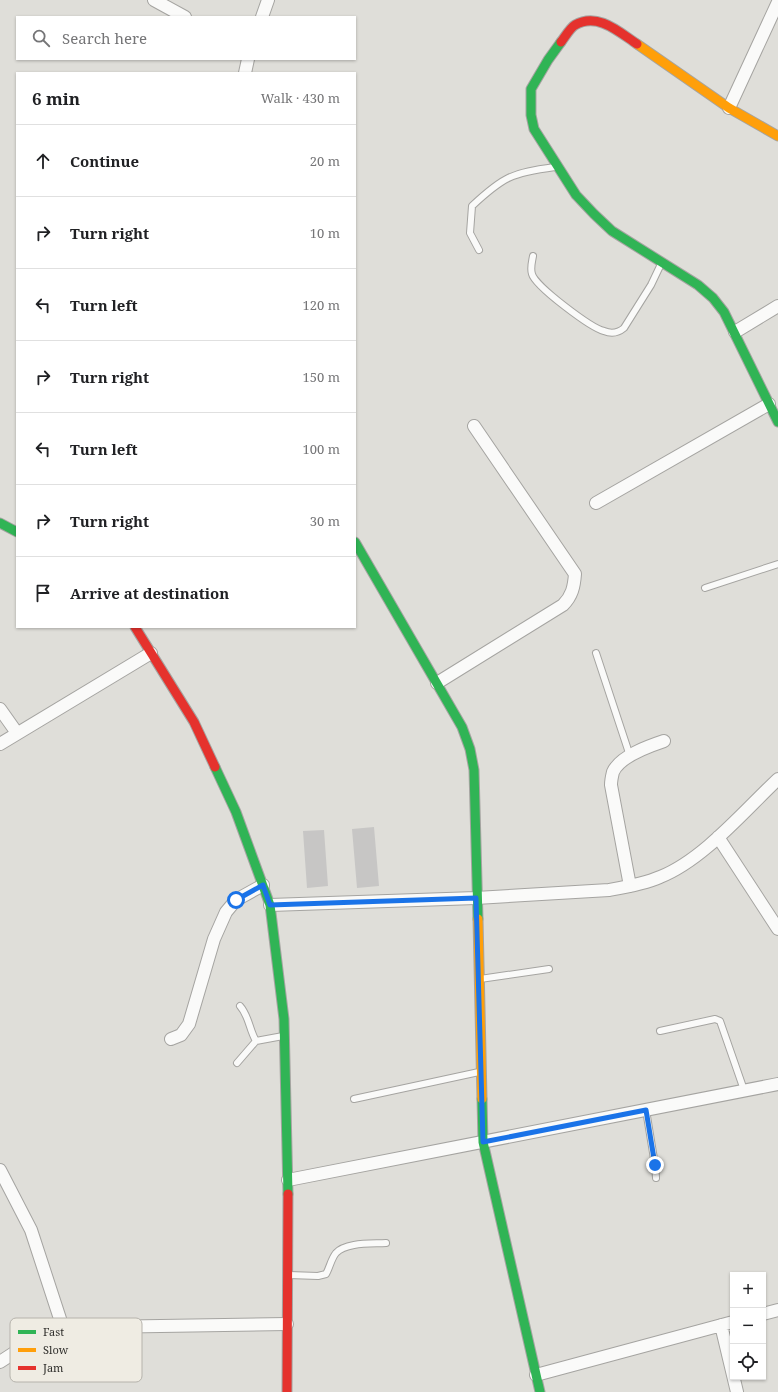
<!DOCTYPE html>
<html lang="en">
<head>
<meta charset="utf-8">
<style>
  body { margin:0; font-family:"Noto Serif",serif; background:#f6f6f6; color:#202124 }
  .controls { position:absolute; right:12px; bottom:12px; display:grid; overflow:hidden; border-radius:0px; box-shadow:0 1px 3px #0004 }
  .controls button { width:36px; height:36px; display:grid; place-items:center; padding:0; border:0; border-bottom:1px solid #e0e0e0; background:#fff; color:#202124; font:20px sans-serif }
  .stop { position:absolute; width:12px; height:12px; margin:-9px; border:3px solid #1a73e8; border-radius:50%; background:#fff }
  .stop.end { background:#1a73e8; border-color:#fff; box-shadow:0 1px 4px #0008 }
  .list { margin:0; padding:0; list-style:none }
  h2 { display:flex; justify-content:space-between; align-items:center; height:52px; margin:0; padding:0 16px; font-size:17px }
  h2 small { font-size:13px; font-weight:400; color:#757577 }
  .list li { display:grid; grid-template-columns:26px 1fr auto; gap:12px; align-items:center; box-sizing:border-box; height:72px; padding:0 16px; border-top:1px solid #e0e0e0 }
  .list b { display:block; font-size:15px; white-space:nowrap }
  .list em { font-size:13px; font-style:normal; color:#757577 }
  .icon { flex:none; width:22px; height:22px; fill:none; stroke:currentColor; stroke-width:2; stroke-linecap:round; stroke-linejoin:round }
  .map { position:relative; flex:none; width:778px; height:1392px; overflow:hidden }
  .search { position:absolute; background:#fff; box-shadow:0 1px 3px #0004; left:16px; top:16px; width:340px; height:44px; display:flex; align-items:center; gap:10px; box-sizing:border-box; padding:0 14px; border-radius:0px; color:#757577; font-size:15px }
  .panel { position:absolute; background:#fff; box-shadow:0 1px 3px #0004; left:16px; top:72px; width:340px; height:556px; border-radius:0px }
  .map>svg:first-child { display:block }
  .building { fill:#c7c6c5 }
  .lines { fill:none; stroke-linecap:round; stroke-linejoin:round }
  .lane-casing { stroke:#a5a4a1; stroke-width:8 }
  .street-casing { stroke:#a5a4a1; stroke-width:14 }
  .fast-casing { stroke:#a5a4a1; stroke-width:11 }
  .slow-casing { stroke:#a5a4a1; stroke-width:11 }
  .jam-casing { stroke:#a5a4a1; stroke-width:11 }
  .lane { stroke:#fafaf9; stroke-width:6 }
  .street { stroke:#fafaf9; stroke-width:12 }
  .fast { stroke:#30b455; stroke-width:9 }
  .slow { stroke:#ff9f0a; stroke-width:9 }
  .jam { stroke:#e5322d; stroke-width:9 }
  .route { stroke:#1a73e8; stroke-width:5 }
  .key { fill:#efece3; stroke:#b6b3ac; stroke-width:1 }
  .key-label { font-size:11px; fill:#302f2c }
</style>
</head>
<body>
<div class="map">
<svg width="778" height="1392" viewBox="0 0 778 1392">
  <rect width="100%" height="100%" fill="#dfded9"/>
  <path class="building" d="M374 827 379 886 357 888 352 829Z
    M324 830 328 886 307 888 303 831Z"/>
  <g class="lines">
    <defs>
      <path id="lane" d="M479 250 470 233 472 206C504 176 512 173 555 167
        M533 256C532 262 530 268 532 274 535 286 591 328 604 331 611 334 618 333 624 328L651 285 661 264
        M705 588 778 564
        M596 653 630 756
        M480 979 549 969
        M240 1006C249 1016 249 1029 256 1041
        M660 1031 715 1019 720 1021 744 1090
        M237 1063 256 1041 283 1036
        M354 1099 479 1072
        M646 1110 655 1165 656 1178
        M289 1275 318 1276 326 1274C330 1267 331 1259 336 1253 346 1242 372 1244 386 1243"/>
      <path id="street" d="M154 0 185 17
        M262 17 268 0
        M245 73 248 59
        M729 108 778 2
        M735 332 778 306
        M596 503 769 404
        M437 683 563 605C572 596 574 587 575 574L474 426
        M0 709 17 733
        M0 744 151 653
        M718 837 778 929
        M630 886 611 785C611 781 612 776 613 772 620 756 649 746 664 741
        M270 905 476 898 609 890C626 887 644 884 660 877 703 860 744 811 778 779
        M171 1039 181 1035 189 1024 214 939 226 912 236 900 263 885
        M0 1170 31 1230 64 1331
        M288 1180 778 1084
        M763 1314 778 1310
        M721 1325 737 1392
        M0 1362 23 1347 64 1331 97 1327 287 1324
        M536 1375 733 1322"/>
      <path id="fast" d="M561 42 548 60 531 89V115L534 129 576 195 594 214 612 231 698 285 713 298 724 312 778 422
        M0 523 17 532
        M355 542 462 727 470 749 474 770 478 919
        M215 767 236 812 270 905 284 1019 288 1194
        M482 1099 483 1142 540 1392"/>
      <path id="slow" d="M637 44 729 108 778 136
        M478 919 482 1099"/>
      <path id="jam" d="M561 42C565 37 570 28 575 25 598 12 619 32 637 44
        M135 627 194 722 215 767
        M287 1392 288 1194"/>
    </defs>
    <use href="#lane" class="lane-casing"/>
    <use href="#street" class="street-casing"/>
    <use href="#fast" class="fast-casing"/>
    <use href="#slow" class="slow-casing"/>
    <use href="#jam" class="jam-casing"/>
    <use href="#lane" class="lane"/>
    <use href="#street" class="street"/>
    <use href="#fast" class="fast"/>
    <use href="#slow" class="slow"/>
    <use href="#jam" class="jam"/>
  </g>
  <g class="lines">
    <path class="route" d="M236 900 263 885 270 905 476 898 483 1142 646 1110 655 1165"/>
  </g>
  <rect x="10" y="1318" width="132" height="64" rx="6" class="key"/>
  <rect x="18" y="1330" width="18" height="4" fill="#30b455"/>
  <rect x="18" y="1348" width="18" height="4" fill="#ff9f0a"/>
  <rect x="18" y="1366" width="18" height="4" fill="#e5322d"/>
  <g class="key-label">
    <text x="43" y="1336">Fast</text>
    <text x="43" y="1354">Slow</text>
    <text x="43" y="1372">Jam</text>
  </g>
</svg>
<div class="controls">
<button>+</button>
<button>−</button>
<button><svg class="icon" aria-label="locate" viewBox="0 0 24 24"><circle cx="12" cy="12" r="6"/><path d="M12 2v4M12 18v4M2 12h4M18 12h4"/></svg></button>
</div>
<div class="stop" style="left:236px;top:900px"></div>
<div class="stop end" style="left:655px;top:1165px"></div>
<div class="search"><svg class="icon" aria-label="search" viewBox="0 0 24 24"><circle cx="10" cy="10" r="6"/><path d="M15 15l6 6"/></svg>Search here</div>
<section class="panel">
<h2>6 min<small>Walk · 430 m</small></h2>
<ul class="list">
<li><svg class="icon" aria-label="ahead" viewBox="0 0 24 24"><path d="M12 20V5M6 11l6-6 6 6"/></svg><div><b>Continue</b></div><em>20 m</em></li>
<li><svg class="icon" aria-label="right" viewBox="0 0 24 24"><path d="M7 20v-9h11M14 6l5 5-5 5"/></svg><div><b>Turn right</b></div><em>10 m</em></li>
<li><svg class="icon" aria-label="left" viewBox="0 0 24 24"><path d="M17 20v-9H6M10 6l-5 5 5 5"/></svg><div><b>Turn left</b></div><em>120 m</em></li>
<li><svg class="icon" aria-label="right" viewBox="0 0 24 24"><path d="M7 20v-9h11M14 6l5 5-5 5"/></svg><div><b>Turn right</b></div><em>150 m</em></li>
<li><svg class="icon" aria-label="left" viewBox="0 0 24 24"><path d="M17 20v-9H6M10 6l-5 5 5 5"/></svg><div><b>Turn left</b></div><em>100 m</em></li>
<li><svg class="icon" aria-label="right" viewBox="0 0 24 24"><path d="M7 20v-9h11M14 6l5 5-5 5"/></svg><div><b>Turn right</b></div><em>30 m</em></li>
<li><svg class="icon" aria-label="arrive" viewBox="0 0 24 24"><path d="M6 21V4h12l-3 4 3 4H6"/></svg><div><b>Arrive at destination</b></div></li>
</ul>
</section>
</div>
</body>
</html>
